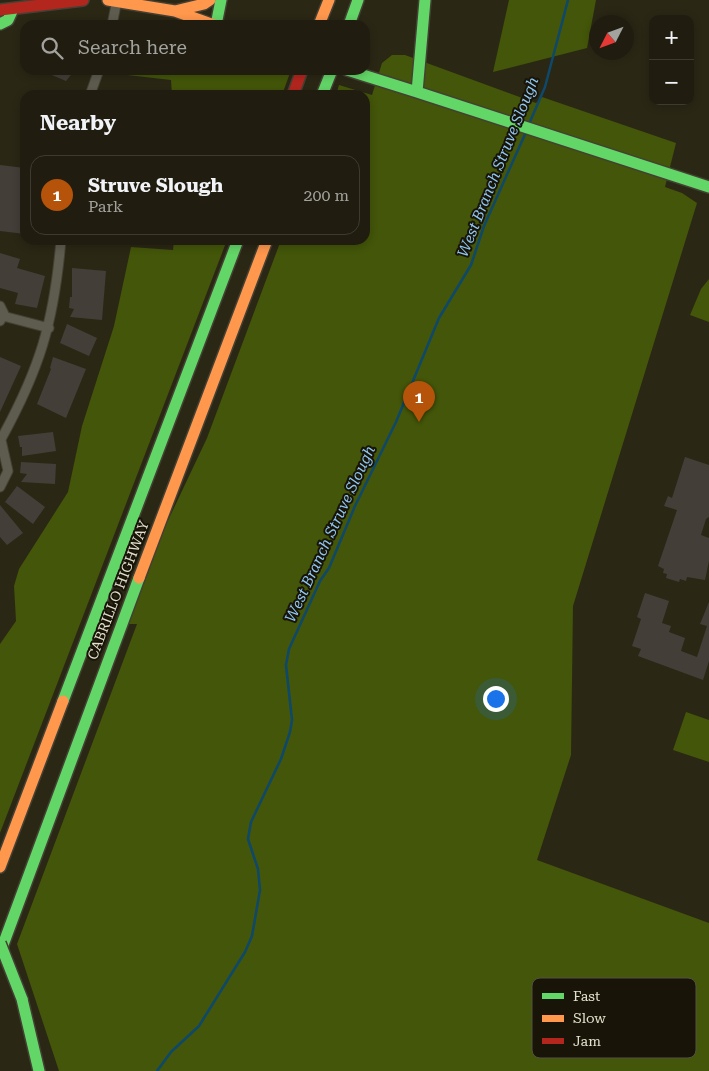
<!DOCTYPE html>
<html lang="en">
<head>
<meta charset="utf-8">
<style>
  body { margin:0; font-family:"Roboto Serif",serif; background:#2d2a1e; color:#f1f3f6 }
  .controls { position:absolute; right:15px; top:15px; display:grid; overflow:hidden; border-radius:10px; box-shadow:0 2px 8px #0003 }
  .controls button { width:45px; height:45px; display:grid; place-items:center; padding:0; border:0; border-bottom:1px solid #3d3b30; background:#201d10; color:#f1f3f6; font:25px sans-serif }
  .compass { position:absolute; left:589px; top:15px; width:45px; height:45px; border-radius:50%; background:#201d10; box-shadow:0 2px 8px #0003; rotate:228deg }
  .you { position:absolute; left:495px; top:698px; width:18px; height:18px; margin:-12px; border:4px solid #fff; border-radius:50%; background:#1a73e8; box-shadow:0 0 0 8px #1a73e833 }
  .badge { display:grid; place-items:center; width:32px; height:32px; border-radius:50%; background:#b45309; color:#fff; font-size:16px; font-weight:700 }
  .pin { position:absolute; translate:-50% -41px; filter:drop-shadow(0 1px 2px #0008) }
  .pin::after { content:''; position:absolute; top:26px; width:18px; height:15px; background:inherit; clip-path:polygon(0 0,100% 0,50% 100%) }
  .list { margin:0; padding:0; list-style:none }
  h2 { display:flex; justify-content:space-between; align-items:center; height:65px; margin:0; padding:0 20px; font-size:21px }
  h2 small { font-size:16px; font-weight:400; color:#a2a29f }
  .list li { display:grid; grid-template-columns:32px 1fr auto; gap:15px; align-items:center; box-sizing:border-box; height:80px; margin:0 10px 10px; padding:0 10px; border:1px solid #3d3b30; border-radius:15px }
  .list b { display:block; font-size:19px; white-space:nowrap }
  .list p { margin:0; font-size:16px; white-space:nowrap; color:#a2a29f }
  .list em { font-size:16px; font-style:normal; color:#a2a29f }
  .icon { flex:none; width:28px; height:28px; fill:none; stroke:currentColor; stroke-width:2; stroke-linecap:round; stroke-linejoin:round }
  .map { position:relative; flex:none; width:709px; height:1071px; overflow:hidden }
  .search { position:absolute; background:#201d10; box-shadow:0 2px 8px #0003; left:20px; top:20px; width:350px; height:55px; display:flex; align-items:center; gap:12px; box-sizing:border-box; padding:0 18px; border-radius:15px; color:#a2a29f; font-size:19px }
  .panel { position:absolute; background:#201d10; box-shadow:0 2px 8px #0003; left:20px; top:90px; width:350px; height:155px; border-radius:15px }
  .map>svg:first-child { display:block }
  .green { fill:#435609 }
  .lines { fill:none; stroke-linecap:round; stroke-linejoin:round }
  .stream { stroke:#0e486b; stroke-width:2.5 }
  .building { fill:#443e39 }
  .street-casing { stroke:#444134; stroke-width:11 }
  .fast-casing { stroke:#444134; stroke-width:14 }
  .slow-casing { stroke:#444134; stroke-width:14 }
  .jam-casing { stroke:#444134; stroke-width:14 }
  .street { stroke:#5e5c4f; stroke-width:9 }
  .fast { stroke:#63d668; stroke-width:11 }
  .slow { stroke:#ff974d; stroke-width:11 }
  .jam { stroke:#b3261e; stroke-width:11 }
  .fast-bridge-casing { stroke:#444134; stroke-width:14; stroke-linecap:butt }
  .fast-bridge { stroke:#63d668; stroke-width:11 }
  .labels { text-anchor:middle; stroke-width:4; stroke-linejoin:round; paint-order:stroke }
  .street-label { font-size:14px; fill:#e2dfcd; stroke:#181508 }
  .water-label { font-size:15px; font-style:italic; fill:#90c8f5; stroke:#181508 }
  .key { fill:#181508; stroke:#555243; stroke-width:1 }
  .key-label { font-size:14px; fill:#e2dfcd }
</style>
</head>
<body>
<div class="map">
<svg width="709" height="1071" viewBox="0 0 709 1071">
  <rect width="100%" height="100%" fill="#2b2715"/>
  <path class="green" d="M509 0H596L587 48 493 72Z
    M392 55H405L536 103 542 97 676 143 665 187 682 193 697 203 573 606 571 755 537 860 709 923V1071H59L17 944 137 624H123L146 567 207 438 281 240H365V95H336L339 85 372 95 382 63Z
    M111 70H291L282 95H172L171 80 110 73Z
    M174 240H227L0 833V644L16 621 14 586 19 569 68 492 82 426 114 326 131 247 173 250Z
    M709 279V322L690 315 701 289Z
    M686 712 709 720V762L673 750Z"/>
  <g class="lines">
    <path class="stream" d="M529 124 545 87 568 0
      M157 1071 171 1052 199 1026 245 952 252 936 260 890 258 869 248 839 251 822 281 759 290 732 292 720 286 665 289 649 320 581 329 568 355 506 396 422 439 318 471 265 484 226 526 132"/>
  </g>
  <path class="building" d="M40 70H75L66 81Z
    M0 165 25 168V234L0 231Z
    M0 253 20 259 17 268 45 276 37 308 15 304 18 293 0 288Z
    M72 268 106 271 102 320 70 317 74 309 69 308 70 297H72Z
    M67 324 97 338 89 356 60 343Z
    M0 357 21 366 0 412Z
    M53 357 86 369 66 418 37 404 51 369 50 368Z
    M53 432 56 451 22 456V447H20L18 436Z
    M685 457 709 465V517L706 519 701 535 709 538V561L705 580 687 577 686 581 680 579 679 582 666 578 667 574 663 573 664 569 658 566 677 510 664 506 668 496 672 498Z
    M21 462 56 464 55 484 21 482 27 474 20 473Z
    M17 486 45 507 33 524 5 502Z
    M0 505 23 533 7 545 0 537Z
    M645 593 669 601 662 623 671 626 669 632 685 638 681 651 697 657 707 626 700 624 709 602V661L703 680 638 656 641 649 632 646 641 619 637 617Z"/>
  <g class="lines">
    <defs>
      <path id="street" d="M112 25 117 0
        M90 95 99 70
        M0 306 4 314 0 321
        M3 316 49 328
        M0 441C40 369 54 322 61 240
        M0 487 8 471 1 440"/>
      <path id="fast" d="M0 24 8 20 13 9
        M216 25 221 0
        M349 25 358 0
        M347 70 417 92
        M417 92 709 187
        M417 92 425 0
        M322 95 332 70
        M63 701 238 240
        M0 953 139 578
        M22 999 39 1071"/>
      <path id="slow" d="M108 0 175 11 214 25
        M175 11 204 4 210 0
        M319 25 329 0
        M139 578 267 240
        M0 867 63 701"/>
      <path id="jam" d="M0 10 83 0
        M293 95 302 70"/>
    </defs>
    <use href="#street" class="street-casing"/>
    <use href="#fast" class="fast-casing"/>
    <use href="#slow" class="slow-casing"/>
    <use href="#jam" class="jam-casing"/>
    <use href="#street" class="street"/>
    <use href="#fast" class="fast"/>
    <use href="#slow" class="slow"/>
    <use href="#jam" class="jam"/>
    <defs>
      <path id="fast-bridge" d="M0 943 22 999"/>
    </defs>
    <use href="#fast-bridge" class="fast-bridge-casing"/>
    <use href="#fast-bridge" class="fast-bridge"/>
  </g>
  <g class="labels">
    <g class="street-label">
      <text transform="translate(118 590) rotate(-69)" y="5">CABRILLO HIGHWAY</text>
    </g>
    <g class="water-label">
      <text transform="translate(498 167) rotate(-68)" y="5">West Branch Struve Slough</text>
      <text transform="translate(330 534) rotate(-65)" y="5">West Branch Struve Slough</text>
    </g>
  </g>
  <rect x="532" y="978" width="164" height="80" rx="8" class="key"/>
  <rect x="542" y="993" width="22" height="6" fill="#63d668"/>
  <rect x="542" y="1015" width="22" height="7" fill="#ff974d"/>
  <rect x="542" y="1038" width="22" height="6" fill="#b3261e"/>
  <g class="key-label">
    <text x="573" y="1001">Fast</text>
    <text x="573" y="1023">Slow</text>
    <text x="573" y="1046">Jam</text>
  </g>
</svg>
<div class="controls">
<button>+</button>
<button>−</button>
</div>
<svg class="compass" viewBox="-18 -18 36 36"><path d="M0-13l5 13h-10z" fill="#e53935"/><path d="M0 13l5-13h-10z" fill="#a2a29f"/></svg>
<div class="you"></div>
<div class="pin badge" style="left:419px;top:422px">1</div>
<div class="search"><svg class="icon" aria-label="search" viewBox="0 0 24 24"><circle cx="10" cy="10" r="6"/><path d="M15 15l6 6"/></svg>Search here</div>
<section class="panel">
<h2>Nearby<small></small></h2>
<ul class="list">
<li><span class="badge">1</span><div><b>Struve Slough</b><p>Park</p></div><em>200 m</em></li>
</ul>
</section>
</div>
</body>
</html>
